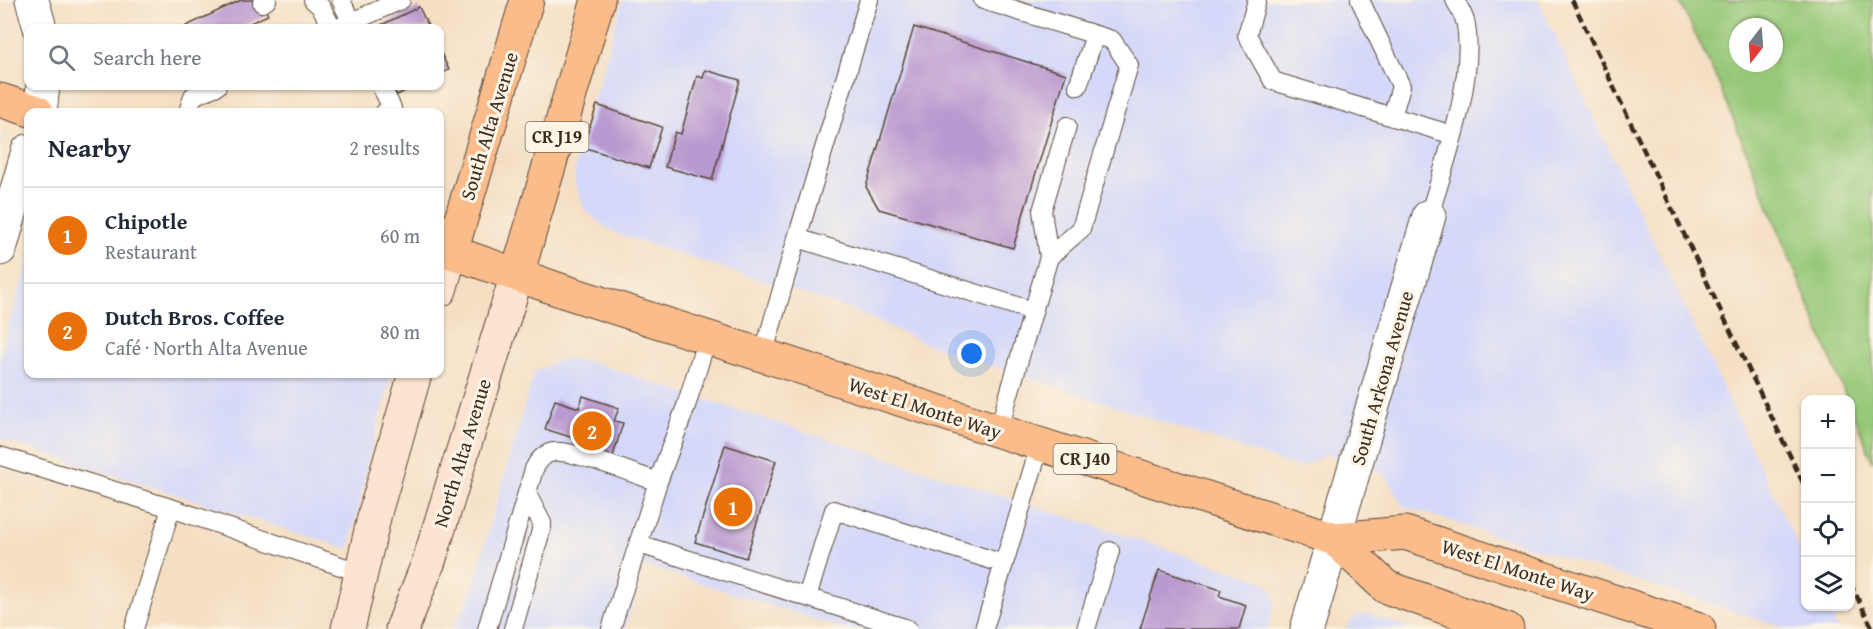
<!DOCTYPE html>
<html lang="en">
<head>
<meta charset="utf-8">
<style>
  body { margin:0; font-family:"Gentium Book Plus",serif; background:#f6f6f7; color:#1f2937 }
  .controls { position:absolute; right:18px; bottom:18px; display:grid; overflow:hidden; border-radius:12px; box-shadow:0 2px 4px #0004 }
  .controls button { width:54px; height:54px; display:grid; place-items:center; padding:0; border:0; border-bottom:2px solid #e0e1e3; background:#fff; color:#1f2937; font:30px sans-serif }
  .compass { position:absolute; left:1729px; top:18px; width:54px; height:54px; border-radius:50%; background:#fff; box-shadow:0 2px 4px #0004; rotate:197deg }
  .you { position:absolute; left:972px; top:354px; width:21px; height:21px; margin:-15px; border:4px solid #fff; border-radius:50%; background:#1a73e8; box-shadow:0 0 0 9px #1a73e833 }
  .badge { display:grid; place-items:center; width:39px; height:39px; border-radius:50%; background:#db2777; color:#fff; font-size:20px; font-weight:700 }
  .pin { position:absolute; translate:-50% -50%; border:3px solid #fff; box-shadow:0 2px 6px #0006 }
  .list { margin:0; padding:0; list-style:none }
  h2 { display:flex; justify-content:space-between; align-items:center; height:78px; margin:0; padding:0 24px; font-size:26px }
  h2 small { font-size:20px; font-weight:400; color:#747a83 }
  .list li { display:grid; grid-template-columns:39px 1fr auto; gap:18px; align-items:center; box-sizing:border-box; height:96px; padding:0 24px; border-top:2px solid #e0e1e3 }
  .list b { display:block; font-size:22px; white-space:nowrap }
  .list p { margin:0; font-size:20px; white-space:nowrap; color:#747a83 }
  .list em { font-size:20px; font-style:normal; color:#747a83 }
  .icon { flex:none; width:33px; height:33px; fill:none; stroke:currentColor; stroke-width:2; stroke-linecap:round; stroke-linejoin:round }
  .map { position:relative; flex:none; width:1873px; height:629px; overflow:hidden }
  .search { position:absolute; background:#fff; box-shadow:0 2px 4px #0004; left:24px; top:24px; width:420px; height:66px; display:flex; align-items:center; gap:15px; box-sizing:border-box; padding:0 21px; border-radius:12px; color:#747a83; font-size:22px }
  .panel { position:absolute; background:#fff; box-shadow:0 2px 4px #0004; left:24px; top:108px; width:420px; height:270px; border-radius:12px }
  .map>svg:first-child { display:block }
  .built { fill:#d4d8f9 }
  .green { fill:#96c878; stroke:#68794b; stroke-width:1.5; fill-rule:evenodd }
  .building { fill:#ba98d0 }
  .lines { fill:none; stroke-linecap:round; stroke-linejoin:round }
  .service-casing { stroke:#574537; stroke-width:20 }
  .minor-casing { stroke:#574537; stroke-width:35 }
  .secondary-casing { stroke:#574537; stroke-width:35 }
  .primary-casing { stroke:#574537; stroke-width:35 }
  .service { stroke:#fff; stroke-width:18 }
  .minor { stroke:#fff; stroke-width:33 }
  .secondary { stroke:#fde4d1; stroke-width:33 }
  .primary { stroke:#fabc8b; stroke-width:33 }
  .rail { stroke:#3b2a1e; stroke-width:4.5; stroke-dasharray:9 4.5; stroke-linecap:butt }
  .labels { text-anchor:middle; stroke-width:6; stroke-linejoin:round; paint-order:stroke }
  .shield { fill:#fcf5e5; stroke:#75675a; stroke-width:1.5 }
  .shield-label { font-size:18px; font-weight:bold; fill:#3b2a1e }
  .street-label { font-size:20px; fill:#3b2a1e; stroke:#fcf5e5 }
</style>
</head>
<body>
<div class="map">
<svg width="1873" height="629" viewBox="0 0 1873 629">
  <rect width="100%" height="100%" fill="#fcf5e5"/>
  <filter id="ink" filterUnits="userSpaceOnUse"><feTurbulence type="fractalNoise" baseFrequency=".0167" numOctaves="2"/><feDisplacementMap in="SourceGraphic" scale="12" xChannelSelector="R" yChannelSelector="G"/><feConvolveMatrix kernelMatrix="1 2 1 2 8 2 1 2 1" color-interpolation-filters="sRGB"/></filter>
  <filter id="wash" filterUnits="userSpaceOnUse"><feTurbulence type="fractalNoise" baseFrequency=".008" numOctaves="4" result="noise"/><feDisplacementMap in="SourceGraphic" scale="24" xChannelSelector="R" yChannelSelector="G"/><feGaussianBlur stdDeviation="1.35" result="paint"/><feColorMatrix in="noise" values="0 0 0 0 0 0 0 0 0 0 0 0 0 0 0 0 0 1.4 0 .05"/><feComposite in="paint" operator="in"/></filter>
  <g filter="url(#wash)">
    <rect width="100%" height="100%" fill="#f5dfc4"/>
    <path class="built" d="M623 0H1538L1805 560 1806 606 1828 607 1838 629H1789L1403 506 1385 474 1326 454 1300 468 927 344 850 309 617 234 604 226 585 210 575 184V173L577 157Z
      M28 261V374H392L371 449 349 549 0 439V355Z
      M564 359H574L587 361 1259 579 1270 587 1274 597 1275 603 1267 629H844L644 565 625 629H451L469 600 534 373 554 362Z
      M1362 614H1368L1412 629H1346L1351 620Z"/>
    <path class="green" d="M1679 0H1873V463L1851 408 1850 400 1847 399 1718 82ZM1738 27H1774V63H1738Z"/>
    <g id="blocks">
      <path class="building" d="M241 0H260L268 15 239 28H187L186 26Z
        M419 7 429 28H375Z
        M914 27 1066 74 1013 248 879 209 866 187Z
        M440 51 449 70 440 74Z
        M705 70 740 80 712 180 665 167 675 132 681 134 697 76 703 78Z
        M392 86H416L397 95Z
        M597 105 662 127 649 168 583 147Z
        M583 396 619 408 614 421 623 423 613 456 588 448 589 443 545 429 555 400 579 408Z
        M725 445 776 461 746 558 695 542Z
        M1159 570 1221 590 1219 596 1246 605 1239 629H1140Z"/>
    </g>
  </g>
  <g filter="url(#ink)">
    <use href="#blocks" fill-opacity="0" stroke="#574537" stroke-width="1.5"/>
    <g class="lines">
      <defs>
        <path id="service" d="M313 0 321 7 332 28
          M341 0 354 28
          M869 0 797 238 1033 311
          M983 0 1112 40 1129 65 1081 229 1049 257 998 432
          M1257 0 1247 35 1273 81 1453 135
          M1360 0 1401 86 1392 117
          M262 3 267 0
          M338 28 401 0
          M381 86 392 108 385 112
          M1078 86 1095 35
          M188 112 193 96 217 86
          M1429 216C1445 162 1475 81 1466 25 1465 17 1459 8 1455 0
          M1049 257 1042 211 1067 126
          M763 355 797 238
          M0 456 171 508 361 573
          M639 544 908 629
          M807 597 834 510 1004 564
          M134 629 171 508
          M487 629 534 469C538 461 544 453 554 452 571 449 638 475 658 482
          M513 629 542 527V523L527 494
          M611 629 658 482 686 406 707 338
          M984 629 1040 445
          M1086 629 1110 551"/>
        <path id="minor" d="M32 0 40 28
          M40 112 43 86
          M0 249 28 151
          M1307 629 1429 216"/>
        <path id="secondary" d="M440 290 451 252
          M348 629 376 509 415 374
          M402 629 429 561 517 275"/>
        <path id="primary" d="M0 100 37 112
          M440 248 563 291 1335 539 1405 533 1699 629
          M451 252 527 0
          M517 275 598 0
          M1335 539 1386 587 1507 629"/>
      </defs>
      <use href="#service" class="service-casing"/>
      <use href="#minor" class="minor-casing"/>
      <use href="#secondary" class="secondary-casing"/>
      <use href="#primary" class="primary-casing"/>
      <use href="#service" class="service"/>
      <use href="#minor" class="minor"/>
      <use href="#secondary" class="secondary"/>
      <use href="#primary" class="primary"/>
      <path class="rail" d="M1572 0 1806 489
        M1850 583 1873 629"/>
    </g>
  </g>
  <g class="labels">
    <g class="shield">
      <rect x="525.5" y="122" width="63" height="30" rx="4.5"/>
      <rect x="1053.5" y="444" width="63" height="30" rx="4.5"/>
    </g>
    <g class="shield-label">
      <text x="557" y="143">CR J19</text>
      <text x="1085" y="465">CR J40</text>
    </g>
    <g class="street-label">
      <text transform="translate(489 126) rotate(-73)" y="7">South Alta Avenue</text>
      <text transform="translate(1382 378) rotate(-74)" y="7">South Arkona Avenue</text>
      <text transform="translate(925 408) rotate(18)" y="7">West El Monte Way</text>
      <text transform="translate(462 453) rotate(-73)" y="7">North Alta Avenue</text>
      <text transform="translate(1518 570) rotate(18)" y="7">West El Monte Way</text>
    </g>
  </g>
</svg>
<div class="controls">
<button>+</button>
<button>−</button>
<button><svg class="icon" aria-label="locate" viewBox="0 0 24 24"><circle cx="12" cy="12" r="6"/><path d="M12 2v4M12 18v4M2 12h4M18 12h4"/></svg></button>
<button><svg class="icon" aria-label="layers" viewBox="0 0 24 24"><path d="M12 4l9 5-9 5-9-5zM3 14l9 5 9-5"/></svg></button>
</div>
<svg class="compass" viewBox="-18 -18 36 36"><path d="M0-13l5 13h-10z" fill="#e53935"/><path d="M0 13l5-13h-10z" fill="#747a83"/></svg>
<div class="you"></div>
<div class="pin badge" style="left:733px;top:507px;background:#e8710a">1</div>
<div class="pin badge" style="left:592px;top:431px;background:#e8710a">2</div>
<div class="search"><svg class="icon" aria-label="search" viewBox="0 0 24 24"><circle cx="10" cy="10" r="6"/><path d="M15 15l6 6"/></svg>Search here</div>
<section class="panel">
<h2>Nearby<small>2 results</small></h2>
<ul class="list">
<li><span class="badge" style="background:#e8710a">1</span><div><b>Chipotle</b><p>Restaurant</p></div><em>60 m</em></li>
<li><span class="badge" style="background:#e8710a">2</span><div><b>Dutch Bros. Coffee</b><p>Café · North Alta Avenue</p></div><em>80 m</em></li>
</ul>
</section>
</div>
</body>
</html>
